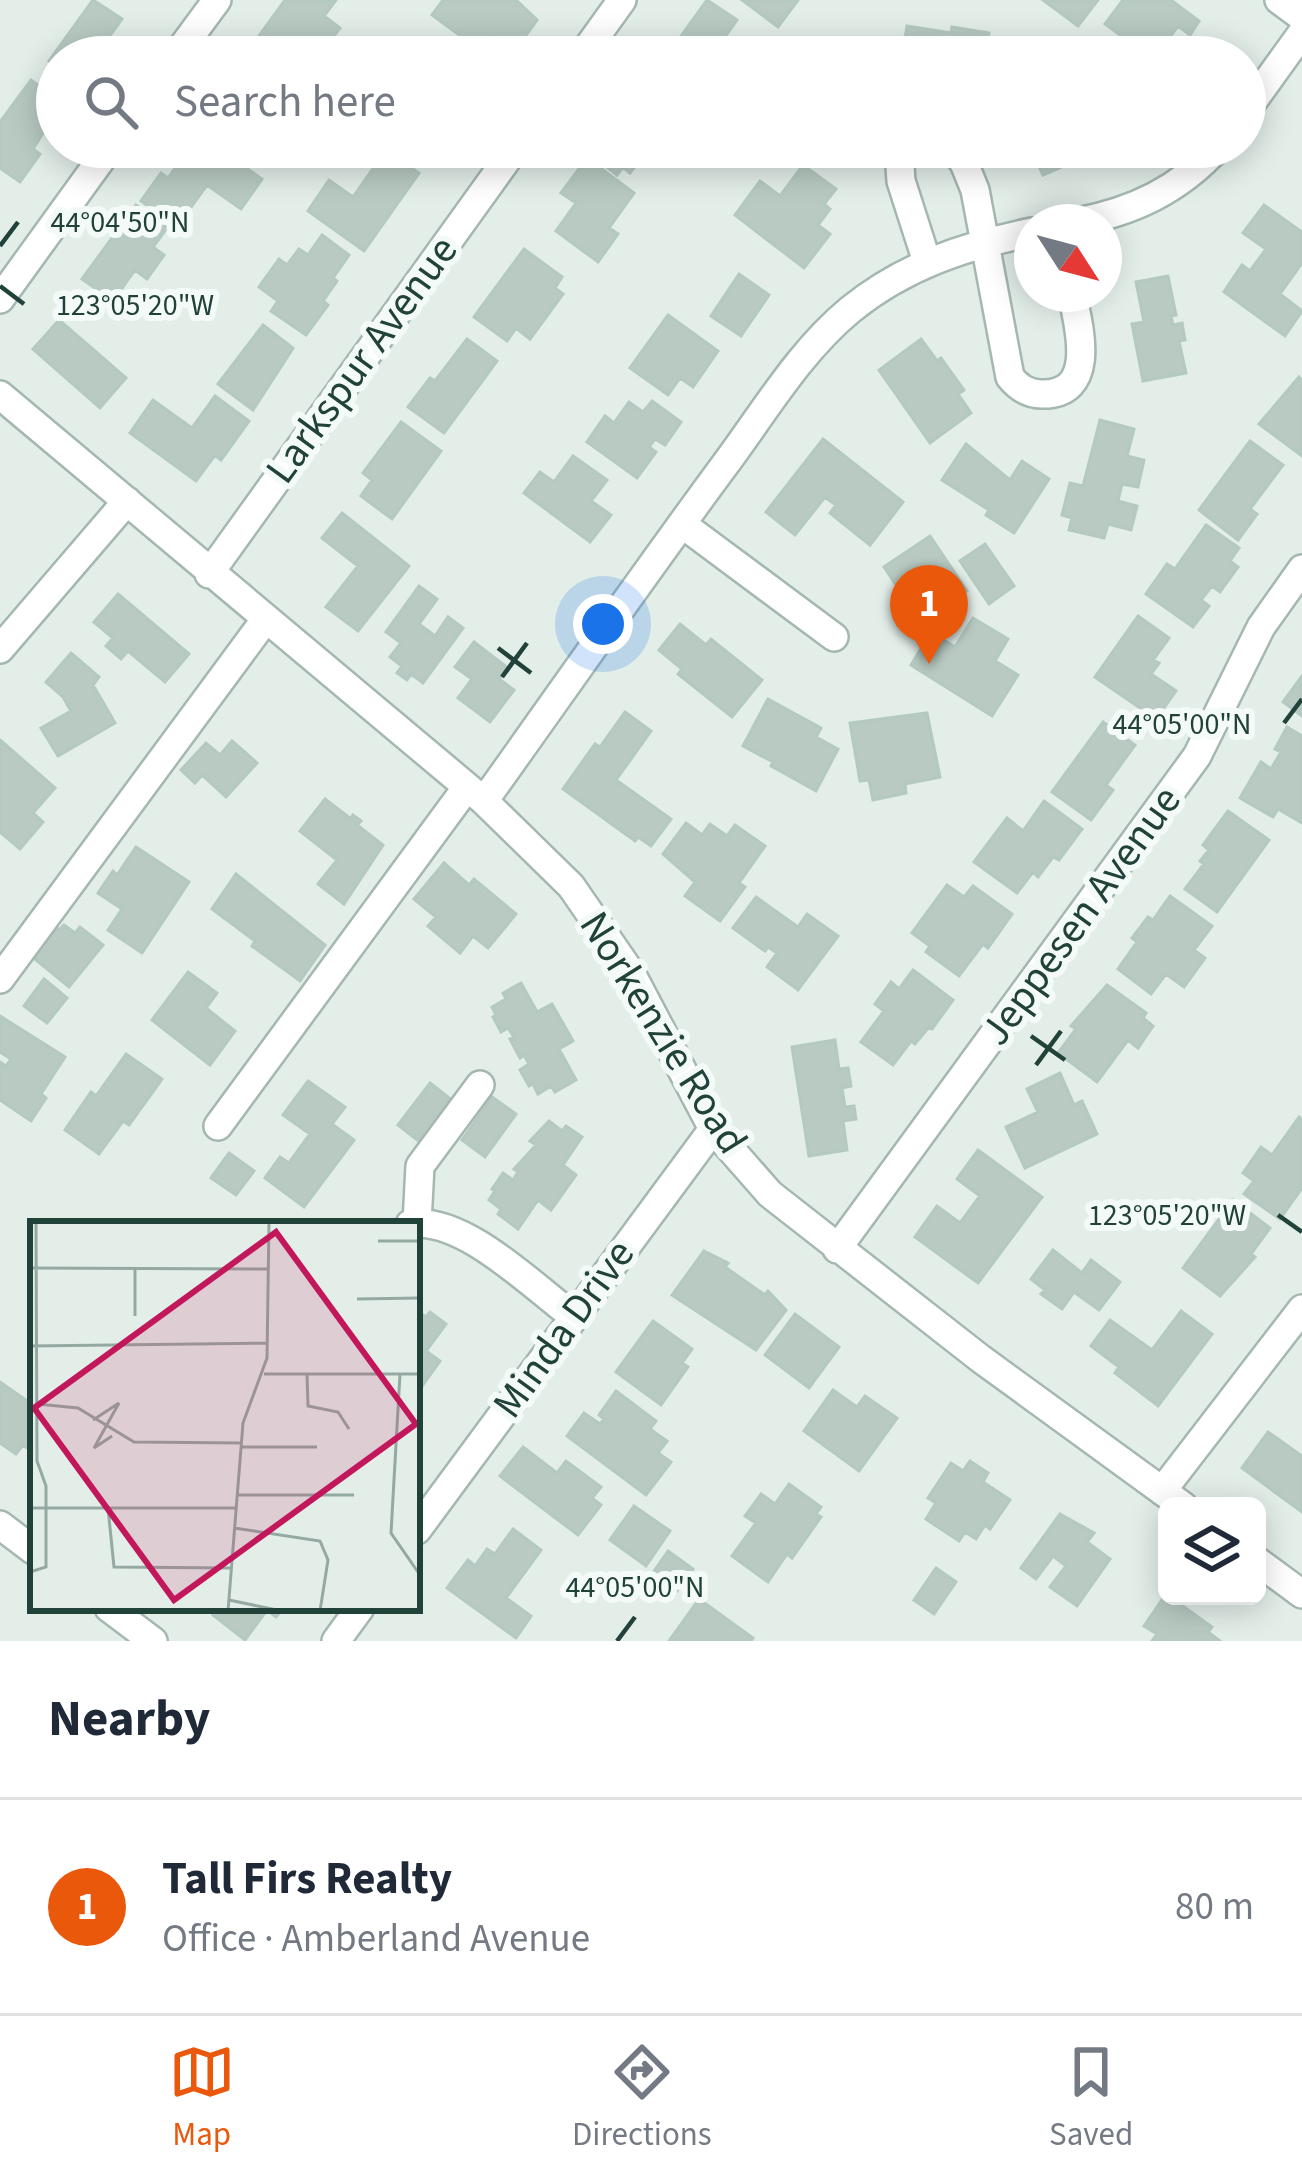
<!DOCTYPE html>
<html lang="en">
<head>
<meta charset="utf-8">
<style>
  body { margin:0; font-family:"Source Sans 3",sans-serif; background:#f6f6f7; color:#1f2937 }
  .controls { position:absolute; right:36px; bottom:36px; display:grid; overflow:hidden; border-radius:18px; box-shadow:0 6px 30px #0003 }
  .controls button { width:108px; height:108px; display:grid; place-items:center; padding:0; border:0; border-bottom:3px solid #e0e1e3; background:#fff; color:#1f2937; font:60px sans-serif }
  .compass { position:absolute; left:1014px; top:204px; width:108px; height:108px; border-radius:50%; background:#fff; box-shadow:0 6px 30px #0003; rotate:126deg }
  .you { position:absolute; left:603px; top:624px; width:42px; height:42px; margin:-30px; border:9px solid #fff; border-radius:50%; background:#1a73e8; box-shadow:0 0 0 18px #1a73e833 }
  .badge { display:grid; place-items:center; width:78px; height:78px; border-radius:50%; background:#ea580c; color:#fff; font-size:39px; font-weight:700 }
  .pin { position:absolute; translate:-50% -99px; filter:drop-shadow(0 3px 6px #0008) }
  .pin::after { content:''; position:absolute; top:63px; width:42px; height:36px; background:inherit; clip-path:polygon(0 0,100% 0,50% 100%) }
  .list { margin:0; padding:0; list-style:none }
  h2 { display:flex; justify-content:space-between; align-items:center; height:156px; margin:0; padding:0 48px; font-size:51px }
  h2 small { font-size:39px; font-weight:400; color:#747a83 }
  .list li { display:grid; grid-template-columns:78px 1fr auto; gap:36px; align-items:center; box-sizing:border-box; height:216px; padding:0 48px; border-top:3px solid #e0e1e3 }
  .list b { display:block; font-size:45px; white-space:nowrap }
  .list p { margin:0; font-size:39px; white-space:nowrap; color:#747a83 }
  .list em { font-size:39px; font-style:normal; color:#747a83 }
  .icon { flex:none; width:66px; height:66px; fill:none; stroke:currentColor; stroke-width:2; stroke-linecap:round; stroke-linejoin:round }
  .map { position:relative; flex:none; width:1302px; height:1641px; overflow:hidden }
  .search { position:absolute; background:#fff; box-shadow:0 6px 30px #0003; left:36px; right:36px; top:36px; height:132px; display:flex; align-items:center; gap:30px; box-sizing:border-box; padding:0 42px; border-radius:66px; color:#747a83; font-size:45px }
  .sheet { height:372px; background:#fff }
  nav { display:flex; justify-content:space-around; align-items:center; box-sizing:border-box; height:168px; border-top:3px solid #e0e1e3; background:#fff; font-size:33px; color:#747a83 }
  nav a { display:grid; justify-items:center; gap:6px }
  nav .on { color:#ea580c }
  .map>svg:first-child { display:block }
  .building { fill:#b8cac2; stroke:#b4c9c1; stroke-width:3 }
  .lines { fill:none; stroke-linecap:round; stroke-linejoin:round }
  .minor-casing { stroke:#a5b7b1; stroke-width:32 }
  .minor { stroke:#fff; stroke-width:27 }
  .ticks { fill:none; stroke:#204239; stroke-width:4.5 }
  .labels { text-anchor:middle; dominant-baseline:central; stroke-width:12; stroke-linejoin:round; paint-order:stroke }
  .street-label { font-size:42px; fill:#204239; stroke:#f4faf7 }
  .inset-road { fill:none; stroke:#95a9a3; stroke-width:3 }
  .view { fill:#c2185b; fill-opacity:0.15; stroke:#c2185b; stroke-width:6 }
  .inset-edge { fill:none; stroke:#204239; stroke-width:6 }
  .ticks-label { font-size:30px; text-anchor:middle; fill:#204239; stroke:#f4faf7; stroke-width:12; stroke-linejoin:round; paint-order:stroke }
</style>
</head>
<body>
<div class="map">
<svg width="1302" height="1641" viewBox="0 0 1302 1641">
  <rect width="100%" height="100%" fill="#e3eee9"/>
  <!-- building -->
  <path class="building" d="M93,0L122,19L107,40L110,42L99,57H57V67L49,61Z
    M285,0H336L324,16L340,28L324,50L309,39L296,57H288L259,36Z
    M443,0H516L537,20L514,52L490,35L480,50L432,15Z
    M707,0L737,20L711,57H666Z
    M742,0H798L778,27Z
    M1043,0H1098L1078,26Z
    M1123,0H1171L1199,21L1190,35L1178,26L1166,43L1178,52L1184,43L1199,54L1196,57H1120L1131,43L1105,24Z
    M907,26L951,33L952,27L989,33L985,57H902Z
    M31,80L57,99V111L33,149L40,154L20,182L0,168V122Z
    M190,147H216L262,179L241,209L207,185L177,227L141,201L161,173L168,178Z
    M600,147H668L659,159L647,150L630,173L623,167L617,175L607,167L611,162L597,151Z
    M1030,147H1074L1080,159L1043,175Z
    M386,150L419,173L364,251L308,211L329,180L353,197Z
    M587,158L634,193L609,228L618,234L598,262L556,231L576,203L561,193Z
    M803,165L836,189L824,204L830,209L818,225L830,234L804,268L735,215L760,181L780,196Z
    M136,205L167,228L153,247L164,255L147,279L135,270L113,301L82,279Z
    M1264,205L1302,232V263L1280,294L1302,311L1285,336L1224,292L1242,265L1250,271L1266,249L1243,233Z
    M322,235L349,255L333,278L337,281L323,301L328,305L306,335L271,311L278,301L259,287L279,259L287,265L299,249L308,255Z
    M524,249L562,277L555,288L563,294L530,339L516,328L507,341L474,317Z
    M739,274L769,295L741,336L711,316Z
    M1168,276L1176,315L1171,316L1173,325L1182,323L1185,340L1179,341L1186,373L1143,381L1132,324L1144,322L1136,282Z
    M668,315L718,351L693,387L680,378L668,395L630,368Z
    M59,320L126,378L100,408L33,349Z
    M263,325L293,348L253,410L218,384Z
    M467,339L497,361L444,433L408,407L430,378L435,381Z
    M921,339L937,361L941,358L964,390L958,394L971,413L930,443L879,370Z
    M1299,377L1302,380V456L1259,424Z
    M215,396L249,421L221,460L215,455L196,481L130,433L153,400L192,428Z
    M652,401L681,422L665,445L655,439L649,447L656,452L637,478L587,442L605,416L614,423L629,402L643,412Z
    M1100,420L1134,429L1127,456L1144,460L1138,487L1122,484L1118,501L1137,506L1131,530L1108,524L1104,538L1069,530L1072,518L1062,515L1070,483L1083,486Z
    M401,422L441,451L392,519L361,496L372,480L363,473Z
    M823,439L903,502L870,545L830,513L836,505L825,497L795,535L766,512Z
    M1250,441L1283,465L1250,509L1257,514L1238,540L1199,510Z
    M966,444L1010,480L1022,461L1049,479L1014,533L986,515L989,510L942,480Z
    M573,456L607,480L591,501L611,515L590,542L524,493L540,472L554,482Z
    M342,513L409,566L358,631L326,607L358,566L322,538Z
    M1206,525L1239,548L1230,561L1238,567L1220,592L1212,586L1201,600L1209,606L1193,627L1146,594L1167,564L1175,569Z
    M930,536L967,591L946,606L932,585L907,602L884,567Z
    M985,544L1014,586L989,604L960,561Z
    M419,586L437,599L419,624L435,636L448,617L463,628L423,683L411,674L407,680L397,673L402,666L390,657L401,643L386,632Z
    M118,594L189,654L165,682L128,651L121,659L106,646L113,638L94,622Z
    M1138,616L1169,638L1153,660L1159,663L1151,674L1176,691L1156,719L1095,677Z
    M973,618L1008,639L995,661L1018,675L992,716L911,665L931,632L955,647Z
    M680,624L706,645L711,639L762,680L732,717L678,674L682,669L659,650Z
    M474,642L508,668L499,679L514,690L490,722L458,698L472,679L455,667Z
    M71,653L99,677L93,685L115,723L58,756L41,728L71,711L63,697L46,682Z
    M1302,676V716L1283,702Z
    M768,699L821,728L816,737L838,749L816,791L771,766L773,762L743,746Z
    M625,712L651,731L616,780L671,819L651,846L638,837L635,841L563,789L595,744L600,747Z
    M927,713L940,777L905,784L906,793L873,800L869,780L860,781L850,723Z
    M1103,722L1135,745L1106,785L1113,790L1091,820L1052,792Z
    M1287,727L1302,736V823L1278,809L1273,817L1240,798L1261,762L1271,769L1281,752L1275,749Z
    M0,740L55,788L33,813L43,822L20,849L0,832Z
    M232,741L257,763L226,797L202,775L195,783L181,770L206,743L220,755Z
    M325,799L351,819L353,815L361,821L357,825L383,845L344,904L318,884L337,860L300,831Z
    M1044,801L1082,829L1059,860L1053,857L1038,877L1033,872L1017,893L974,862L1007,818L1023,831Z
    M1228,811L1269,840L1217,912L1185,889L1204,864L1200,861L1209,850L1203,845Z
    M686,823L702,835L710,824L727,836L735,825L765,846L739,883L745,887L720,921L685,896L695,882L663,854Z
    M136,847L189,882L142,953L108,930L122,909L98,893L113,871L117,875Z
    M444,863L469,885L474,879L516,914L488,948L473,936L460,953L428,926L436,917L414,899Z
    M236,874L325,945L300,981L252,946L255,941L212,909Z
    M947,885L964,897L973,886L1012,914L988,948L983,944L959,976L926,952L930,946L912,933Z
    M1170,896L1212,926L1194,950L1205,958L1184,987L1166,974L1151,994L1118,969L1137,942L1132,938L1148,917L1153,920Z
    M756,897L798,927L807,914L838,936L798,990L767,967L777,953L768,947L765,951L733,928Z
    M53,925L59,930L64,925L75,933L80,927L103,945L69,987L30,955Z
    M913,970L953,1000L932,1029L929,1027L915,1044L911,1041L893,1065L861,1042L884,1011L875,1004L891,982L899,989Z
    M188,972L217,993L206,1008L235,1031L210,1065L152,1020Z
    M44,979L67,998L47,1023L24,1006Z
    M521,983L537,1012L552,1004L573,1041L559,1049L576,1080L555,1092L551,1086L538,1094L533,1084L529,1086L520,1070L529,1064L524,1055L520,1058L510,1039L514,1037L508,1028L501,1032L493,1017L496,1015L492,1007L506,999L503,993Z
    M1107,985L1146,1013L1143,1018L1153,1026L1138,1048L1128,1040L1097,1082L1058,1053L1076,1029L1071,1026Z
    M0,1016L65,1057L41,1094L46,1098L31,1121L0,1100V1062L6,1066L11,1059L0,1052Z
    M835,1040L839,1069L848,1068L851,1086L842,1088L845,1107L854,1106L856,1119L843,1121L847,1150L809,1156L792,1047Z
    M126,1054L162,1079L129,1125L123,1121L99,1154L65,1130L91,1092L96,1096Z
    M1060,1073L1074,1105L1082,1101L1097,1134L1025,1168L1006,1127L1038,1112L1027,1089Z
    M308,1081L345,1107L332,1124L354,1140L304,1207L265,1178L280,1157L289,1163L310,1134L283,1115Z
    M430,1083L453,1101L421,1143L398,1125Z
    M492,1097L516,1114L485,1157L462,1140Z
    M1299,1117L1302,1119V1188L1280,1219L1244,1194L1254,1181L1243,1173L1261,1147L1272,1155Z
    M549,1121L562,1131L566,1126L582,1137L563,1165L576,1175L551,1210L538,1200L518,1229L498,1214L501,1209L489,1200L495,1191L492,1189L503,1173L513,1180L518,1172L514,1169L536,1145L530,1141Z
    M978,1150L1042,1197L978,1283L915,1237L937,1206L960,1223L980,1196L957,1179Z
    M229,1153L254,1171L236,1195L211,1178Z
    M1233,1200L1270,1228L1251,1254L1255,1257L1220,1296L1183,1268Z
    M1053,1250L1082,1273L1091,1260L1120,1282L1099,1310L1074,1292L1062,1309L1041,1294L1045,1290L1031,1279Z
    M704,1251L728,1263L725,1267L765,1295L768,1291L786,1310L756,1350L672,1295Z
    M417,1311L426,1317L430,1312L446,1324L426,1351L440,1361L417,1393Z
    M1181,1311L1212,1334L1158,1406L1115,1373L1119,1367L1091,1346L1110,1320L1152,1350Z
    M795,1314L839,1347L809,1388L765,1355Z
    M653,1321L692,1349L682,1363L688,1367L661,1405L616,1372Z
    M0,1382L33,1405V1452L23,1445L16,1454L0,1443Z
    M833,1390L857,1407L865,1396L897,1418L859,1471L804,1431Z
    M616,1391L656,1421L650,1429L667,1441L658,1453L671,1462L646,1495L567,1436L584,1413L600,1424L604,1419L599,1415Z
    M1268,1432L1302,1456V1512L1242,1468Z
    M523,1447L557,1473L566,1461L601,1487L592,1498L601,1505L578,1535L500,1476Z
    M970,1461L988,1473L983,1482L1010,1500L990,1529L985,1525L976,1539L965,1532L959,1541L926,1519L936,1503L928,1498L951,1463L963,1471Z
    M789,1484L821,1507L816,1514L821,1517L792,1558L787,1554L768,1582L732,1556L756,1523L745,1516L761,1494L775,1504Z
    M634,1506L670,1531L646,1566L610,1540Z
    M1060,1514L1094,1533L1087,1542L1110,1559L1077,1606L1050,1587L1066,1566L1053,1556L1036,1579L1021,1568Z
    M513,1529L541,1550L506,1598L531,1616L516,1638L447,1588L468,1560L475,1566L487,1549L495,1554Z
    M668,1551L693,1569L677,1591L652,1574Z
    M936,1568L956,1582L934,1614L914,1600Z
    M1166,1594L1212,1627L1208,1632L1220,1641H1152L1157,1634L1144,1626Z
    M699,1599L753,1638L751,1641H669Z
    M218,1608H283L276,1617L267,1610L245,1640L213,1615Z"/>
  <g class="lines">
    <defs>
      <path id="minor" d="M1279,0L1302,17
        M175,57L217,0
        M581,57L622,0
        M1245,112L1302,33
        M907,147L900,167L901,181L927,262
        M952,147L964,163L975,190L1010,377C1019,388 1028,394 1042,394C1098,395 1079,326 1072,294
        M1078,222C1134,211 1179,190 1218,147
        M0,299L110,147
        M0,395L484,801L571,886L631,973L713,1129L770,1194L981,1359L1183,1506
        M682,524L834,637
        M209,574L516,147
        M0,649L127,501
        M484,801C564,689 642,577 724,466C763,414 799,352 850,310C904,266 965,246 1032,232
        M0,979L265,620
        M218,1126L467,787
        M417,1223L420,1166L480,1085
        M410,1224C463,1216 531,1285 573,1316
        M837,1249L1197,756L1261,627L1302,569
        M1162,1491L1302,1309
        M0,1525L33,1550
        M417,1530L713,1129
        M1257,1561L1302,1594
        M109,1608L153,1641
        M336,1641L360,1608"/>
    </defs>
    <!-- minor casing -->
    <use href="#minor" class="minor-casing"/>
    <!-- minor -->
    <use href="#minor" class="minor"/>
  </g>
  <!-- ticks -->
  <path class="ticks" d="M0,246L18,222M0,286L24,304M498,648L531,673M502,677L527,643M1284,723L1302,699M1031,1036L1065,1060M1036,1065L1061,1031M1278,1215L1302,1232M617,1641L635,1617"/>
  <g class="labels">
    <!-- street labels -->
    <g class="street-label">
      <text transform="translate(362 360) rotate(-54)">Larkspur Avenue</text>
      <text transform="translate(1081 916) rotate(-54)">Jeppesen Avenue</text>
      <text transform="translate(663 1033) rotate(58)">Norkenzie Road</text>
      <text transform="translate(564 1329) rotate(-54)">Minda Drive</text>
    </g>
  </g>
  <!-- overview -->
  <g transform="translate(30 1221)">
    <rect width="390" height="390" fill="#e3eee9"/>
    <path class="inset-road" d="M390,5V61M348,20H390M0,47L239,48M327,78L390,77M105,95V46M0,125L238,122M234,153H390M277,153L278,185L308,191L319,208M370,153L361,312L390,354M7,183L48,187L104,221L210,222M63,199L89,182L64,227L82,215M210,226H287M207,274H324M0,287H206M78,287L84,346L201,347M204,307L290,320L298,339L290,390M0,351L16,346V265L7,240L6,0M199,379L252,390M198,390L213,202L237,137L239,0"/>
    <path class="view" d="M246,11L386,203L144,379L4,187Z"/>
    <rect width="390" height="390" class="inset-edge"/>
  </g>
  <g class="ticks-label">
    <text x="120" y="232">44°04'50"N</text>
    <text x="135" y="315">123°05'20"W</text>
    <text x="1182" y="734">44°05'00"N</text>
    <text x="1167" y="1225">123°05'20"W</text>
    <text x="635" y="1597">44°05'00"N</text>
  </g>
</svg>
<div class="controls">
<button><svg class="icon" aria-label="layers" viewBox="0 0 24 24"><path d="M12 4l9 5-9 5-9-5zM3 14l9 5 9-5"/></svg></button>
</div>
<svg class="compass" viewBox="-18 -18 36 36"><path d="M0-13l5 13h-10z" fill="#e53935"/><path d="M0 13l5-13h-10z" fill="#747a83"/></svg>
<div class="you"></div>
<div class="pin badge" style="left:929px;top:664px">1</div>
<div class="search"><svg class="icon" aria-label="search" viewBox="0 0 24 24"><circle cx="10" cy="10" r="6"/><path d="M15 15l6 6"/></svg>Search here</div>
</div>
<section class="sheet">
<h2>Nearby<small></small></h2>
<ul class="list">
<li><span class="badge">1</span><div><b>Tall Firs Realty</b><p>Office · Amberland Avenue</p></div><em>80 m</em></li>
</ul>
</section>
<nav>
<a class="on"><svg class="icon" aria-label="map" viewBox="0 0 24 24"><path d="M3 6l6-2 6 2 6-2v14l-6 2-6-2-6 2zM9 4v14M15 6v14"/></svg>Map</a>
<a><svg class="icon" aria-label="directions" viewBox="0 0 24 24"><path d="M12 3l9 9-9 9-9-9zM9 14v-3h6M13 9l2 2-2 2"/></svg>Directions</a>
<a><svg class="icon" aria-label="saved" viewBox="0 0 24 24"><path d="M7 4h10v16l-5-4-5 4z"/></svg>Saved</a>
</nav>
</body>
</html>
